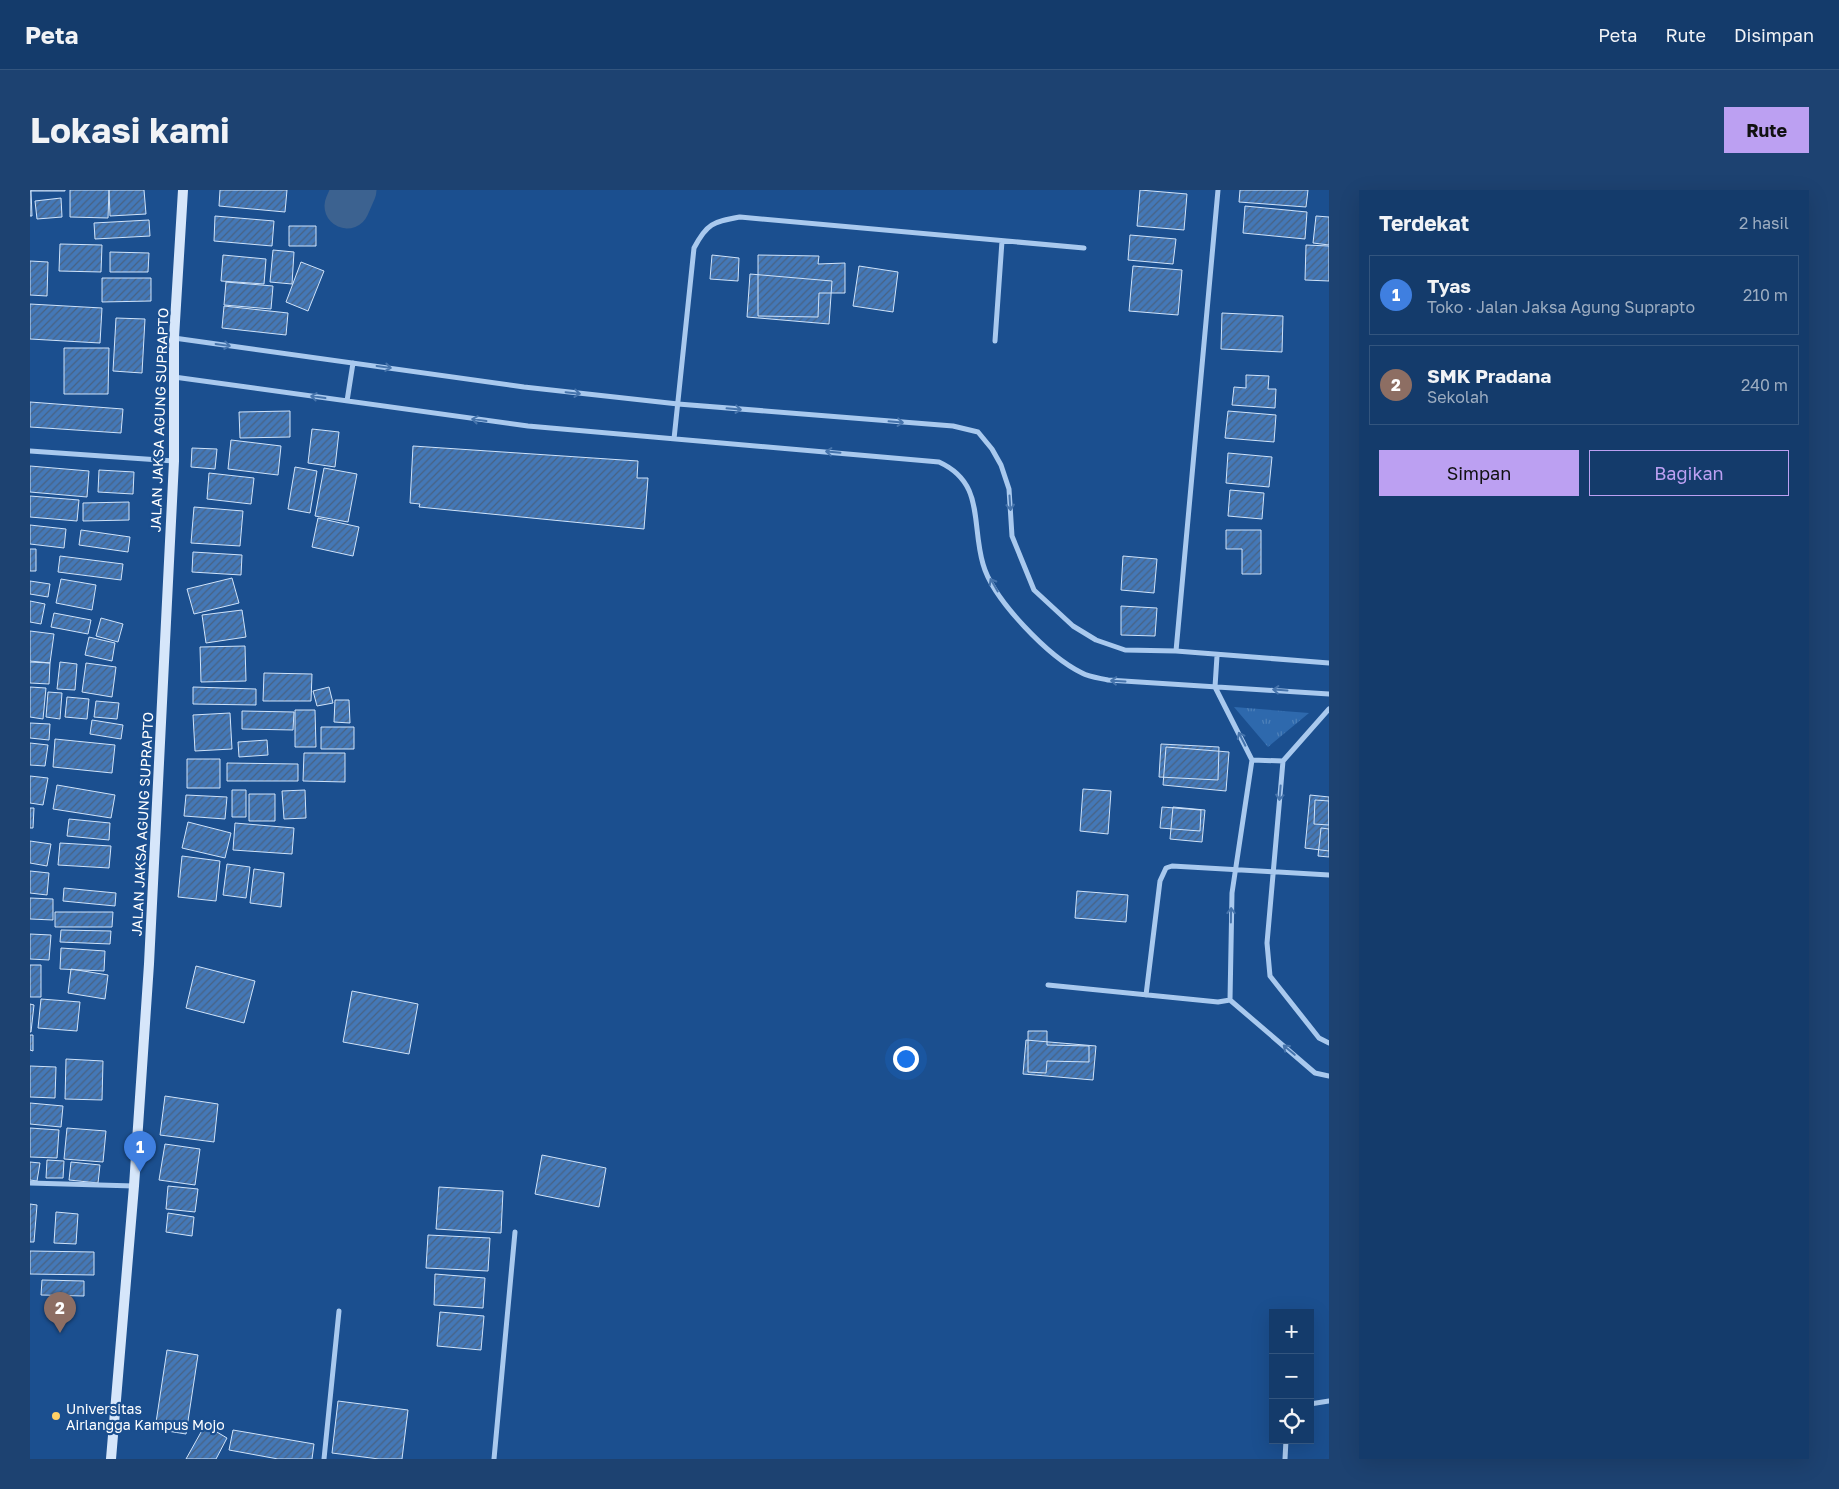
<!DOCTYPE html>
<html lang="id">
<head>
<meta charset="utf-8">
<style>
  body { margin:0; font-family:"Golos Text",sans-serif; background:#1d4271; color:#f1f3f6 }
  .controls { position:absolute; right:15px; bottom:15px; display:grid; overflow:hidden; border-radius:0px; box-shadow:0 5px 20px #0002 }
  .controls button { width:45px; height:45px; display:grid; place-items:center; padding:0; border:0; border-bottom:1px solid #33557e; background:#143b6b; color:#f1f3f6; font:25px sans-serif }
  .you { position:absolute; left:875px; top:868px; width:18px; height:18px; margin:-12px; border:4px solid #fff; border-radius:50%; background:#1a73e8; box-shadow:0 0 0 8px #1a73e833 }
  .badge { display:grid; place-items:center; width:32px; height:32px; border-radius:50%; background:#bca0f2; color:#fff; font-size:16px; font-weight:700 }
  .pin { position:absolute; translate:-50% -41px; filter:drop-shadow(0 1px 2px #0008) }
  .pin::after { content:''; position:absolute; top:26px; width:18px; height:15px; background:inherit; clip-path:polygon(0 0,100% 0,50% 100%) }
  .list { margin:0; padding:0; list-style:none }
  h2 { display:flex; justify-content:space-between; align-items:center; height:65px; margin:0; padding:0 20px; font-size:21px }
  h2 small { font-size:16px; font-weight:400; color:#9dadc1 }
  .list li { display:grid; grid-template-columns:32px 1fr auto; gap:15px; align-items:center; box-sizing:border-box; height:80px; margin:0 10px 10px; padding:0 10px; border:1px solid #33557e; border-radius:0px }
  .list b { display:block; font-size:19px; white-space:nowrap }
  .list p { margin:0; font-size:16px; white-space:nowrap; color:#9dadc1 }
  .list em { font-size:16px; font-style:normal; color:#9dadc1 }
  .actions { display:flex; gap:10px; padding:15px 20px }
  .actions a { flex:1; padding:11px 0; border:1px solid #bca0f2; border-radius:0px; text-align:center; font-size:18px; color:#bca0f2 }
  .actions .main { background:#bca0f2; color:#111 }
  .icon { flex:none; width:28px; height:28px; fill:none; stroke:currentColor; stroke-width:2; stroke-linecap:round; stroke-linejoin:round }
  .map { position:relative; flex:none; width:1299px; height:1269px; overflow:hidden; border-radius:0px }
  header { display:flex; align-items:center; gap:30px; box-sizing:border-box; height:70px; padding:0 25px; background:#143b6b; border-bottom:1px solid #33557e }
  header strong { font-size:24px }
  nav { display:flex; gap:28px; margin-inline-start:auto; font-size:18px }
  .intro { display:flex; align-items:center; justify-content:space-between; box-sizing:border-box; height:120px; padding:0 30px }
  h1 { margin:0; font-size:35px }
  .button { padding:12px 22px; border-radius:0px; background:#bca0f2; color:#111; font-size:18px; font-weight:700 }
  main { display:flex; gap:30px; padding:0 30px }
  aside { flex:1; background:#143b6b; border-radius:0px; box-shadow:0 5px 20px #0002 }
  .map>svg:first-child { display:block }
  .grass { fill:url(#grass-tufts) }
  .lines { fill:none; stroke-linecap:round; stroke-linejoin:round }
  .river { stroke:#3c6290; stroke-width:45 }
  .building { fill:url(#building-hatch); stroke:#cfe3fa }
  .street { stroke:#a9c9ee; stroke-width:5 }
  .secondary { stroke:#d6e6fa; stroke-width:10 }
  .oneway { stroke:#4674ac }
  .poi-dot { fill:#ffd166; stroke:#1b4f8f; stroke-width:2 }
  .labels { text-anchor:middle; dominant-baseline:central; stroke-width:4.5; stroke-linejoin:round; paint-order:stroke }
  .street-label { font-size:14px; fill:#fff; stroke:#1b4f8f }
  .poi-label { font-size:14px; fill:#fff; stroke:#1b4f8f; text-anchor:start }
</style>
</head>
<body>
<header>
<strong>Peta</strong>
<nav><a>Peta</a><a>Rute</a><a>Disimpan</a></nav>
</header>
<div class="intro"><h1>Lokasi kami</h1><a class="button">Rute</a></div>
<main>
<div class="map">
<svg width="1299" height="1269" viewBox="0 0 1299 1269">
  <defs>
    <pattern id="grass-tufts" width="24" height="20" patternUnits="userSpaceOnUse" patternTransform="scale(1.25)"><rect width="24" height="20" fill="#2e69ad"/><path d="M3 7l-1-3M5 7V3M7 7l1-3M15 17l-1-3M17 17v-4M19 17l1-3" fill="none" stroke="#4d80b9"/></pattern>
    <pattern id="building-hatch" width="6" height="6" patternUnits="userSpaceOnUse" patternTransform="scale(1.25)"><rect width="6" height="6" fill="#4478b7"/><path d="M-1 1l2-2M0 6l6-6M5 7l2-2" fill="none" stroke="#486282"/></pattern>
  </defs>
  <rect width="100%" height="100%" fill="#1b4f8f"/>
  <!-- grass -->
  <path class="grass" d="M1204,517L1279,523L1238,557Z"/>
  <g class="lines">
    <!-- river -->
    <path class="river" d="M317,16L324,0"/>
  </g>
  <!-- building -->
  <path class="building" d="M1,0H35V1H1Z
    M40,0H79L78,28L40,27Z
    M79,0H114L116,24L80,26Z
    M190,0H257L255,22L189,16Z
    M1110,0L1157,4L1154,40L1107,36Z
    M1210,0H1278L1276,17L1209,12Z
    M0,1H1L2,26H0Z
    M31,8L32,27L7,29L5,11Z
    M1215,16L1277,22L1275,49L1213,43Z
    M185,26L244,31L242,56L184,51Z
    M1286,26L1299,27V55L1283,53Z
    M119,30L120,46L65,49L64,33Z
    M259,36H286V56H259Z
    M1100,45L1146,49L1143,74L1098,70Z
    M30,54L72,55L71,82L29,81Z
    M1276,55L1299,56V91L1275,90Z
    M243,60L264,62L262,94L240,92Z
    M80,62L119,63L118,82H80Z
    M193,65L236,69L234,94L191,91Z
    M682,65L709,68L708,91L680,89Z
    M728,65L789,66L788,74L815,73V103H789L788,127L728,126Z
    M0,71L18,72L17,106L0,105Z
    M271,72L294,81L278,121L256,112Z
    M829,76L868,82L863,122L823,116Z
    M1103,76L1152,80L1148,125L1099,121Z
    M720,84L802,91L799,134L717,127Z
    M72,88H121V111L72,112Z
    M196,92L243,96L241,119L194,115Z
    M0,114L72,118L70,153L0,149Z
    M194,116L258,123L256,145L192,138Z
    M1192,123L1253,126L1252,162L1191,159Z
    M86,128L115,129L112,183L83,181Z
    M34,158H79L78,204H34Z
    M1216,185L1239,186L1238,199H1246L1245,218L1202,215L1204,197L1216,198Z
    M0,212L93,219L91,243L0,237Z
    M260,221V247L210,248L209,222Z
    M1198,221L1246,225L1244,252L1195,248Z
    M282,239L309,242L305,277L278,273Z
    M201,250L251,256L248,285L198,279Z
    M383,256L608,271L607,288H618L614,339L389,317L390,314L380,313Z
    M162,258L187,259L185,279L161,277Z
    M1198,263L1242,267L1239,297L1196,293Z
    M0,276L59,281L57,307L0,302Z
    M265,277L287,281L280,323L258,319Z
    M294,278L327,284L318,332L285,326Z
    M69,280L104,282L103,304L68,302Z
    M179,283L224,288L221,314L177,309Z
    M1200,300L1234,303L1232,329L1198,326Z
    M0,306L49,310L47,331L0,327Z
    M99,312V330L53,331V313Z
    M164,317L213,321L210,356L161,353Z
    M288,328L329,337L323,366L282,357Z
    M0,335L36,339L34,358L0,354Z
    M51,340L100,347L98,362L49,355Z
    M1196,340H1231V384H1212V359H1196Z
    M0,359H6V381H0Z
    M163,362L212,365L211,385L162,382Z
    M30,366L93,374L91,390L28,382Z
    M1093,366L1127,369L1124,403L1091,400Z
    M202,388L209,413L164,424L157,399Z
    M31,389L66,395L62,420L26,413Z
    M0,391L20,394L18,407L0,404Z
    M0,411L15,414L11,434L0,432Z
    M1091,416L1127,418L1125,446L1091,445Z
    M212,420L216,447L176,453L172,425Z
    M24,423L61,430L58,444L21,437Z
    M71,428L93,434L88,452L66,446Z
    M0,441L24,444L20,473L0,471Z
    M59,447L85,453L82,471L55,465Z
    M215,456L216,491L171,492L170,457Z
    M0,472L20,473L19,494L0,493Z
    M30,472L47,474L45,500L27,499Z
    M56,473L86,477L82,507L52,502Z
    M234,483L282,484L281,511H233Z
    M0,497L16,498L13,529L0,527Z
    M163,497L226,499V515L163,514Z
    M299,497L303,513L287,516L283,501Z
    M18,502L32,503L30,529L16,527Z
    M37,507L59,509L57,529L35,527Z
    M305,510H319L320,533L304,532Z
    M66,511L89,513L87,529L64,527Z
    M265,520H285L286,557H265Z
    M212,521L264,522L263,540L212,539Z
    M200,523L202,559L165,561L163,525Z
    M62,530L93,535L91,549L60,544Z
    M0,533L20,534L19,550L0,548Z
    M291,537H324V559H291Z
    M25,549L85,555L82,583L23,577Z
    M237,550L238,565L209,567L208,552Z
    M0,553L18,555L15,576L0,575Z
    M1131,554L1189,557L1188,590L1129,587Z
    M1136,557L1199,562L1196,601L1133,595Z
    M274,563H315V592L273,591Z
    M157,569H190V598H157Z
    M197,573L268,574V591H197Z
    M0,586L18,588L13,615L0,613Z
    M27,595L85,605L81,628L23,619Z
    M1053,599L1081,601L1078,644L1050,641Z
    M202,600H216V627H202Z
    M275,600L276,628L254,629L252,601Z
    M219,604H245V631H219Z
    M156,605L197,607L195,629L154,626Z
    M1280,605L1299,607V661L1275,658Z
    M1285,610L1299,611V635L1284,634Z
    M1132,617L1171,620L1170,641L1130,638Z
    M1143,617L1175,620L1172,652L1140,649Z
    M0,618H4L3,638H0Z
    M39,629L80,633L79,650L37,646Z
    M158,632L201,643L195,668L152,658Z
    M205,633L264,638L262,664L203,660Z
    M1291,638L1299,639V667L1288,666Z
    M0,651L21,654L17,676L0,673Z
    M30,653L81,656L79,678L28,675Z
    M152,666L190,671L186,711L148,707Z
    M197,674L220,677L216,708L193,705Z
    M224,679L254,683L251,717L220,713Z
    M0,681L19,683L17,705L0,703Z
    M34,698L86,703L85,716L33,711Z
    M1047,701L1098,705L1096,732L1045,728Z
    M0,708L23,709V730L0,729Z
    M25,722H83L82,737H25Z
    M31,740L81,741L80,754L30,752Z
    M0,744L21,745L19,770L0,769Z
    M31,758L75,761L74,781L30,779Z
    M0,775H11V807H0Z
    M166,776L225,791L214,833L156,818Z
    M41,779L78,785L75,809L38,803Z
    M322,801L388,814L379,864L313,852Z
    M11,809L50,812L47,841L8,838Z
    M0,814L4,815L1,842H0Z
    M998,841H1017V855L1059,856V872L1017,871L1016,883L998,882Z
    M0,845H3V861L0,860Z
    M996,850L1066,856L1063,890L993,884Z
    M36,869L73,871L72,910L35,909Z
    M0,876L26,877L25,908L0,907Z
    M135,906L188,914L184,952L130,945Z
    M0,913L33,916L31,937L0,934Z
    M0,938L29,940L27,968L0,967Z
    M37,938L76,941L73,972L34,969Z
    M135,954L170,959L165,995L129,990Z
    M512,965L576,978L569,1017L505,1004Z
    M17,970L34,971L33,988H16Z
    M0,972L10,973L7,991L0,990Z
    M41,972L70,975L68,993L39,990Z
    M138,996L168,999L165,1022L136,1019Z
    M409,997L473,1001L471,1043L406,1039Z
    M0,1014L7,1015L4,1052H0Z
    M26,1022L48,1024L46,1054L24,1053Z
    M138,1023L164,1027L162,1046L136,1042Z
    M398,1045L460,1048L458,1081L396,1078Z
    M0,1061L64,1062V1085L0,1084Z
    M405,1084L455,1088L453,1118L404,1115Z
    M12,1090L54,1091V1106L11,1105Z
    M410,1122L454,1126L451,1160L407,1156Z
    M137,1160L168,1165L156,1244L125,1239Z
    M308,1211L378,1220L372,1269H349L302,1263Z
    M175,1235L197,1248L186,1269H156Z
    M203,1240L284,1254L282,1269H248L199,1260Z"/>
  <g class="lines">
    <!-- street -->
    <path class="street" d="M144,148L494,197L648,214L923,236L948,242L962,259L971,275L979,299L982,346L1004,400L1043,436L1066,450L1095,460L1146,461L1299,473
      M965,151L972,51
      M144,187L498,236L909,272C955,293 941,333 953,374C963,410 1019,467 1052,483C1059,487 1069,488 1078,490L1299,504
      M317,211L323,173
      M644,249L664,58C677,33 683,32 710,27L1054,58
      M0,261L144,271
      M1146,461L1188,0
      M1187,466L1185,497L1222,570L1202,703L1200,810L1285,883L1299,886
      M1299,519L1253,571L1237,753L1240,786L1289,848L1299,853
      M1222,570L1253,571
      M1018,795L1188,812L1200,810
      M1116,805L1130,691L1136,678L1142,676L1299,685
      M0,993L104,996
      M1280,1214L1299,1211
      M294,1269L309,1121
      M464,1269L485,1042
      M1255,1269L1256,1250"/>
    <!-- secondary -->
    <path class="secondary" d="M81,1269L104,996L119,774L144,271V148L153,0"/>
  </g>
  <!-- one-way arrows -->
  <defs><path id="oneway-shaft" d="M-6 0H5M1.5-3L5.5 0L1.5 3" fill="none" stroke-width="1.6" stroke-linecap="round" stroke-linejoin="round" transform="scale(1.25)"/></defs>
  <g class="oneway">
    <use href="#oneway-shaft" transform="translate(193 155) rotate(8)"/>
    <use href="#oneway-shaft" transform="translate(354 177) rotate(8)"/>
    <use href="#oneway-shaft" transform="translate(543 203) rotate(6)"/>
    <use href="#oneway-shaft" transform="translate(288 207) rotate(-172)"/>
    <use href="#oneway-shaft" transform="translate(704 219) rotate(5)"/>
    <use href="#oneway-shaft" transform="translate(449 230) rotate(-172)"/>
    <use href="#oneway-shaft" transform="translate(866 232) rotate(5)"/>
    <use href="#oneway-shaft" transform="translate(803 262) rotate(-175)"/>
    <use href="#oneway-shaft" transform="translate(980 313) rotate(86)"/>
    <use href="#oneway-shaft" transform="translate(964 395) rotate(-120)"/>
    <use href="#oneway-shaft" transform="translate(1088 491) rotate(-177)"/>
    <use href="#oneway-shaft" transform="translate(1250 500) rotate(-176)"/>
    <use href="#oneway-shaft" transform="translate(1212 549) rotate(-117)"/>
    <use href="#oneway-shaft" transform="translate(1250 603) rotate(95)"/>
    <use href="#oneway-shaft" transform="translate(1201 725) rotate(-89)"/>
    <use href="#oneway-shaft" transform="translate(1259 860) rotate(-140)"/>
  </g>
  <!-- markers -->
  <circle class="poi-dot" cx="26" cy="1226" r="5"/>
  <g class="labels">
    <!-- street labels -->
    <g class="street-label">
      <text transform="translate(129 230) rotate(-88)">JALAN JAKSA AGUNG SUPRAPTO</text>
      <text transform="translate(112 634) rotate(-87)">JALAN JAKSA AGUNG SUPRAPTO</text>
    </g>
    <!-- poi labels -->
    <g class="poi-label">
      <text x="36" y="1218">Universitas<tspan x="36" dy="16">Airlangga Kampus Mojo</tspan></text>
    </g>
  </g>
</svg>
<div class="controls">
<button>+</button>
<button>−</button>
<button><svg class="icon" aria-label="locate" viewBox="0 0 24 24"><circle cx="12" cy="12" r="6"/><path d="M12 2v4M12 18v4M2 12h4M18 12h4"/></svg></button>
</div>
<div class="you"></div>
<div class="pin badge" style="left:110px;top:982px;background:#3f7fe0">1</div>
<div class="pin badge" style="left:30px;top:1143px;background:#8d6e63">2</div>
</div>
<aside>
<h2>Terdekat<small>2 hasil</small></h2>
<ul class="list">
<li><span class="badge" style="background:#3f7fe0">1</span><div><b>Tyas</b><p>Toko · Jalan Jaksa Agung Suprapto</p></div><em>210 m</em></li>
<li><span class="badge" style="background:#8d6e63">2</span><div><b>SMK Pradana</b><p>Sekolah</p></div><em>240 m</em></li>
</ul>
<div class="actions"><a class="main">Simpan</a><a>Bagikan</a></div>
</aside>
</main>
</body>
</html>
